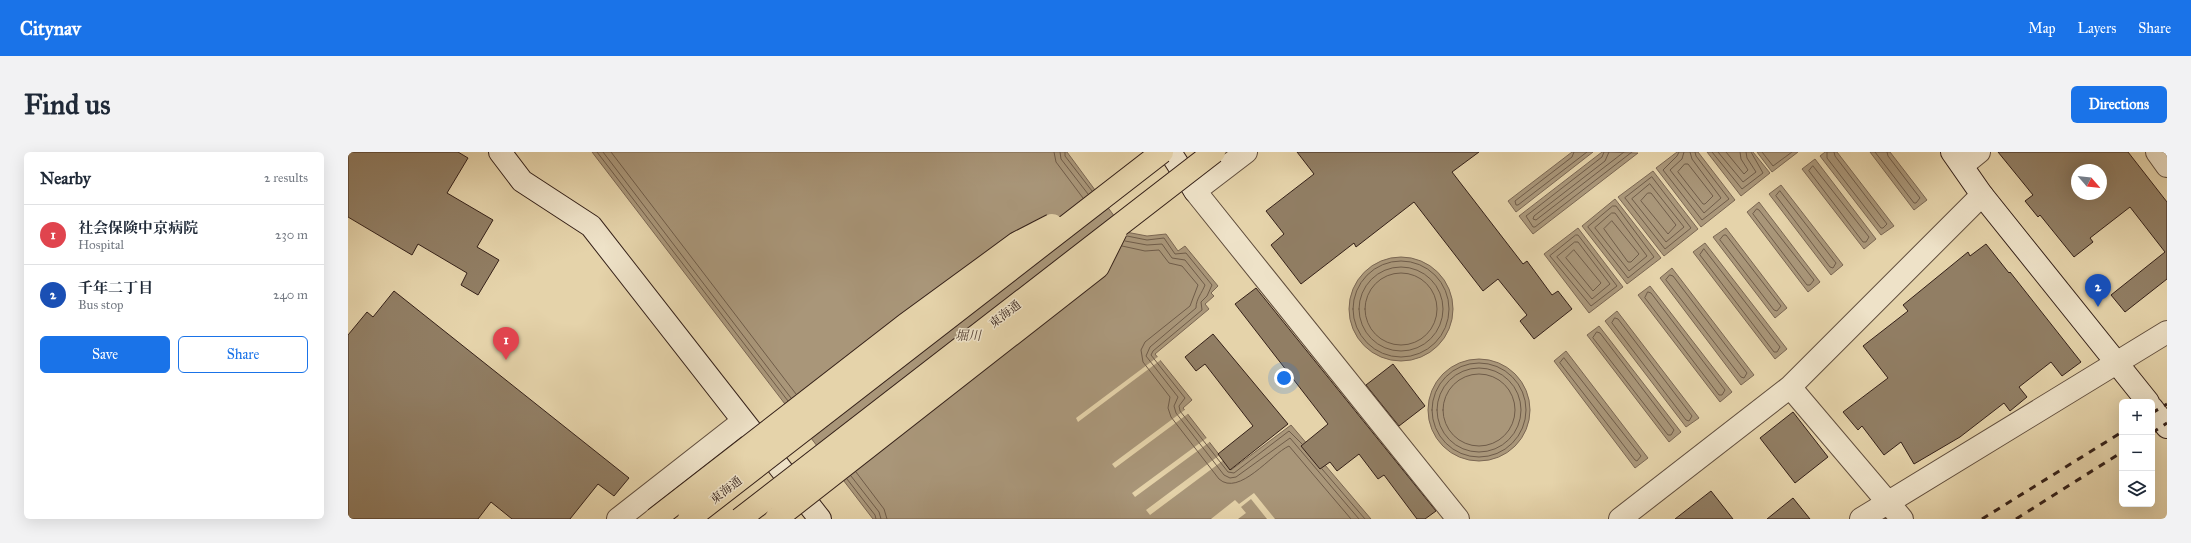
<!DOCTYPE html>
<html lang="en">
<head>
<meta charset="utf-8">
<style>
  body { margin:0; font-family:"IM FELL Great Primer","Noto Serif JP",serif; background:#f2f2f3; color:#1f2937 }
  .controls { position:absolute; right:12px; bottom:12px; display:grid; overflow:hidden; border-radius:6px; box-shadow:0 4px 16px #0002 }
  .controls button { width:36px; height:36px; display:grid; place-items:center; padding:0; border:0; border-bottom:1px solid #e0e1e3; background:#fff; color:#1f2937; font:20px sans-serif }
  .compass { position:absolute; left:1723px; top:12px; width:36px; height:36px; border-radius:50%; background:#fff; box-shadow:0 4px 16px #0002; rotate:118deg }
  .you { position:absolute; left:936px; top:226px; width:14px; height:14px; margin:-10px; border:3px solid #fff; border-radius:50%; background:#1a73e8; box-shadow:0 0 0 6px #1a73e833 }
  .badge { display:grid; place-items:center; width:26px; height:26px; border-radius:50%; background:#1a73e8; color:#fff; font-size:13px; font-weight:700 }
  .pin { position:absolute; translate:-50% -33px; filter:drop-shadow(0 1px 2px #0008) }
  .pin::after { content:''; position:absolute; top:21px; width:14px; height:12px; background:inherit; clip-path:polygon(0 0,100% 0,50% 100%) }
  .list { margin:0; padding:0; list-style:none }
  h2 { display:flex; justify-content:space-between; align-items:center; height:52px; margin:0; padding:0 16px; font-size:17px }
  h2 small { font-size:13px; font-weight:400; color:#747a83 }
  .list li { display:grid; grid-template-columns:26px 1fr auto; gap:12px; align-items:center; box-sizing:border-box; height:60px; padding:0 16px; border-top:1px solid #e0e1e3 }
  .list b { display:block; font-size:15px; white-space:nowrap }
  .list p { margin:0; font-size:13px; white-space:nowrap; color:#747a83 }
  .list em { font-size:13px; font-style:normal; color:#747a83 }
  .actions { display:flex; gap:8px; padding:12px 16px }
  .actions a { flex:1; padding:9px 0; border:1px solid #1a73e8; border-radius:6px; text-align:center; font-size:14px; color:#1a73e8 }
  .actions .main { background:#1a73e8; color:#fff }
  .icon { flex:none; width:22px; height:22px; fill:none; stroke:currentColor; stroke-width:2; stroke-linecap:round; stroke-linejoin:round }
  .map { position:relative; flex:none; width:1819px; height:367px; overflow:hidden; border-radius:6px }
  header { display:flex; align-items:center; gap:24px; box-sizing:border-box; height:56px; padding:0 20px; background:#1a73e8; color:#fff }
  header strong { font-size:19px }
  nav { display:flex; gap:22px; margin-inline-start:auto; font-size:14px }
  .intro { display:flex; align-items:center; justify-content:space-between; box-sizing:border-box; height:96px; padding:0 24px }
  h1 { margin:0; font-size:28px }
  .button { padding:10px 18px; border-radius:6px; background:#1a73e8; color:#fff; font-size:14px; font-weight:700 }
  main { display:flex; gap:24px; padding:0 24px }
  aside { flex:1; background:#fff; border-radius:6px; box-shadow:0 4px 16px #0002 }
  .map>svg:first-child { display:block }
  .water { fill:#a99679; stroke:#7b6753 }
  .pier { fill:#e5d3aa }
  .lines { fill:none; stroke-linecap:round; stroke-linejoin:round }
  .shore { stroke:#6f5c49; stroke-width:1 }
  .building { fill:#917e64; stroke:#352119; fill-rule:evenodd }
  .street-casing { stroke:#614e3d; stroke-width:24 }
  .secondary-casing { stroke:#352119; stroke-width:24 }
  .street { stroke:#eee2c8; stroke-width:22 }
  .secondary { stroke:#eee2c8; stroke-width:22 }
  .rail { stroke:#352119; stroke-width:3; stroke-dasharray:7 7; stroke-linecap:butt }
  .primary-bridge-casing { stroke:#352119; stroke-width:24; stroke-linecap:butt }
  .primary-bridge { stroke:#e5d3aa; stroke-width:22 }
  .labels { text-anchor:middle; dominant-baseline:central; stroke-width:3; stroke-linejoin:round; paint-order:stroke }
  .street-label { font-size:12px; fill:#352119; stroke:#eee2c8 }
  .water-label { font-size:13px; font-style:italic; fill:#584436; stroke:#eee2c8 }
</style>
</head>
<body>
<header>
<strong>Citynav</strong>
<nav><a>Map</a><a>Layers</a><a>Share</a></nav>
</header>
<div class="intro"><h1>Find us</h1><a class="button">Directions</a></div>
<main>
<aside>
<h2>Nearby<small>2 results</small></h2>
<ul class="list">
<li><span class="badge" style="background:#e0444e">1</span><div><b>社会保険中京病院</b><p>Hospital</p></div><em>230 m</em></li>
<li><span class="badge" style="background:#1a4fb4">2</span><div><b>千年二丁目</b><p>Bus stop</p></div><em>240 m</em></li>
</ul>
<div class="actions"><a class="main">Save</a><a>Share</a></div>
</aside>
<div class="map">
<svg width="1819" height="367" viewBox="0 0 1819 367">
  <rect width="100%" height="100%" fill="#e5d3aa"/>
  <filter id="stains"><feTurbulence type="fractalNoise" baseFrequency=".005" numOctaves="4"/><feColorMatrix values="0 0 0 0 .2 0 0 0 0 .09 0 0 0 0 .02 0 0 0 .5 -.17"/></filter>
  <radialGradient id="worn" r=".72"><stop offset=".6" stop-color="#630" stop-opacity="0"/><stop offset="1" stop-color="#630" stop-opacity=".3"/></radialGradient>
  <!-- water -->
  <path class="water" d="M244,0H719L778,80L799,84L818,82L830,99L837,94L870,134L863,141L866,144L857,152L861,157L807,202L844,248L835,256L883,318L943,273L1023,367H525Z
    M1224,0H1245L1168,60L1160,49Z
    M1254,0L1290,1L1185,82L1171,64Z
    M1329,0H1350L1387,48L1353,75L1308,16Z
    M1359,0H1405L1422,21L1393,44Z
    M1409,0H1450L1424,20Z
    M1477,0H1489L1546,74L1533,83L1472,4Z
    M1522,0H1542L1579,48L1566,58Z
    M1467,7L1528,87L1516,97L1454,17Z
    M1305,19L1350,77L1316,104L1270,45Z
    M1433,33L1495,113L1483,123L1421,42Z
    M1267,47L1313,106L1279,132L1234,74Z
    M1411,50L1472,130L1460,140L1399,60Z
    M1230,76L1275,135L1241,161L1196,102Z
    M1378,76L1439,156L1427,166L1365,85Z
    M1357,91L1439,197L1427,207L1345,100Z
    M1001 157a52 52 0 1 1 104 0a52 52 0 1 1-104 0Z
    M1324,116L1406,223L1393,233L1312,126Z
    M1302,134L1384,240L1372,250L1290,143Z
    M1269,159L1351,266L1338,275L1257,169Z
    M1251,174L1333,280L1321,290L1239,183Z
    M1218,199L1300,306L1287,316L1206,209Z
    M1080 258a51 51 0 1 1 102 0a51 51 0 1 1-102 0Z"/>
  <!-- pier -->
  <path class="pier" d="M811,204L814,207L730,270L728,266Z
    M838,257L841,261L767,316L764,312Z
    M860,285L863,289L787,345L784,341Z
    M873,302L877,307L802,363L798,358Z
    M906,341L927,367H919L903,347L893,355L898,361L890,367H863L887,348L891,352Z"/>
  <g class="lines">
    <!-- shore -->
    <path class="shore" d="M249,0L440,249
      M255,0L443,246
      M263,0L448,242
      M706,0L708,10L735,46
      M712,0L713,7L740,42
      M717,0V4L744,39
      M1226,0L1224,5L1167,49L1168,53H1170L1239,0
      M1256,0L1254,5L1178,64L1185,75H1187L1284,0
      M1261,0L1257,9L1186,64L1185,67L1188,68L1276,0
      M1331,0L1329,4L1315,18L1354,68L1381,47L1348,4L1347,0
      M1336,0L1334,7L1322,18L1356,61L1373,46L1344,7L1342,0
      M1364,0L1394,37L1415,21L1403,0
      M1370,0L1395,30L1408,20L1399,6L1398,0
      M1378,0L1396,22L1400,18L1393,7L1392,0
      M1414,0L1425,14L1444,0
      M1479,0V6L1533,76H1535L1539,72L1487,4L1486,0
      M1527,0L1566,51H1568L1572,46L1540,4L1539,0
      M1337,12H1340L1365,44L1357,52H1355L1330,20Z
      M1465,14L1521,85L1518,90H1515L1461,19Z
      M1304,25L1343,76L1317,97L1277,46Z
      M1302,32L1336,75L1318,90L1284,47Z
      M1432,39L1488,111L1485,116L1482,115L1428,44Z
      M1300,41H1303L1328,73L1320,82L1293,49Z
      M1265,54H1268L1306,105L1280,126L1240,75Z
      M1409,57L1411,58L1466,128L1462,133H1459L1405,62Z
      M1264,61H1267L1299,104L1281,119L1247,76Z
      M1264,69L1291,102L1283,110H1280L1256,77Z
      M1228,83H1230L1269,134L1243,154L1202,104Z
      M1376,83H1378L1433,154L1429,159L1426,158L1372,88Z
      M779,84L799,88L816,86L827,102L838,101L864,133L859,144L853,150L854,158L805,199L803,203L837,246L831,254L832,259L880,320L886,321L941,279L954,292
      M777,89L799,93L814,92L824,106L837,108L857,133C854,141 848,147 848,156L802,195L798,204L830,245L826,254L828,261L876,323L882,326L888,325L942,286L1011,367
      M1227,90H1230L1262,132L1244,147L1209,105Z
      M774,94L797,99L811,98L821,111L834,114L850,133L842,154L797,190L793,198L795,210L822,245L820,256L823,265L871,327C891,345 923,302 941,294L1003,367
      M1356,97L1432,195L1429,200H1426L1352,103Z
      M1226,98L1253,131L1245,139L1218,106Z
      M1005 157a48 48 0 1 1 96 0a48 48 0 1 1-96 0Z
      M1011 157a42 42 0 1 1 84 0a42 42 0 1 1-84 0Z
      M1017 157a36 36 0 1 1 72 0a36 36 0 1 1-72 0Z
      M1322,123L1325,124L1399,221L1396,226L1393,225L1318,128Z
      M1300,140L1303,141L1377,238L1374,243H1371L1297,146Z
      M1267,166L1270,167L1344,264L1341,269L1338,268L1264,171Z
      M1249,180L1252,181L1326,278L1323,283H1320L1245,186Z
      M1216,206L1293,304L1289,309L1287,308L1212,211Z
      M1084 258a47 47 0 1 1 94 0a47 47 0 1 1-94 0Z
      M1089 258a42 42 0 1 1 84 0a42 42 0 1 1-84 0Z
      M1095 258a36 36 0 1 1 72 0a36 36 0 1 1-72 0Z
      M974,317L1017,367
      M508,320L536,357L539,367
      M503,324L531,360L533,367
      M499,327L527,363L528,367"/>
  </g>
  <!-- building -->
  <path class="building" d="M0,0H110L120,6L99,41L145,68L129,95L151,108L130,143L113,133L119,121L70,92L64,103L0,65Z
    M949,0H1131L1104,20L1175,112L1179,109L1204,143L1210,139L1224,157L1186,187L1172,169L1179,163L1150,127L1135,139L1066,50L1008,95L1006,91L953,132L923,93L936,82L918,59L966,22Z
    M1650,0H1780L1819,50V127L1777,160L1763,143L1817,100L1782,55L1742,86L1745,90L1726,105L1692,63L1690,65L1677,49L1685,43ZM1729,18H1753V42H1729Z
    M1638,92L1661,121L1662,120L1733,210L1714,224L1703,210L1671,235L1679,245L1662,259L1656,251L1612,285L1566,312L1553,290L1536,303L1514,274L1510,278L1495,260L1540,226L1515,194L1560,159L1555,153L1582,131L1620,100L1622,104Z
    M908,136L1088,359L1077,367H1069L1036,323L1030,327L1011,302L989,319L982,310L972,317L953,294L980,272L887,152Z
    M46,139L281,326L266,344L250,332L222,367H164L143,350L130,367H0V183L19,160L25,165Z
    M865,182L940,272L882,318L870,302L905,274L857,212L848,219L837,205Z
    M1045,212L1077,254L1051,274L1018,233Z
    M1445,260L1480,305L1447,331L1412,286Z
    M1363,339L1385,367H1327Z
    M1445,346L1462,367H1419Z"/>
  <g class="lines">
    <defs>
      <path id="street" d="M898,0L847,39L1110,367
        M1809,0L1819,14
        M1615,13L1631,0
        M1442,235L1554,367
        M270,367L394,270
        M1272,367L1442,235L1634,43
        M1513,367L1819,180"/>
      <path id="secondary" d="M152,0L174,29L243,74L472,367
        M822,0L847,39
        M1604,0L1634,43L1800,250
        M1804,256L1819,275"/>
    </defs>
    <!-- street casing -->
    <use href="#street" class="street-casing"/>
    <!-- secondary casing -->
    <use href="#secondary" class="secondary-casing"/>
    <!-- street -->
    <use href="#street" class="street"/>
    <!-- secondary -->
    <use href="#secondary" class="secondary"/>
    <!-- rail -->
    <path class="rail" d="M1804,261L1819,252
      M1804,281L1819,271
      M1634,367L1774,280
      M1668,367L1774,300"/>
    <defs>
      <path id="primary-bridge" d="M307,367L557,173L669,91L704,73
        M341,367L814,0
        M392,367L866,0
        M428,367L750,115L768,79"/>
    </defs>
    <!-- primary-bridge casing -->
    <use href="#primary-bridge" class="primary-bridge-casing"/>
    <!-- primary-bridge -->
    <use href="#primary-bridge" class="primary-bridge"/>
  </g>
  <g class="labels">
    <!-- street labels -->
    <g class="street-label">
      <text transform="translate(657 162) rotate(-38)">東海通</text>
      <text transform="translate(378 338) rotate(-38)">東海通</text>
    </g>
    <!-- water labels -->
    <g class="water-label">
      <text x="620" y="184">堀川</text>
    </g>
  </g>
  <rect width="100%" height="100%" filter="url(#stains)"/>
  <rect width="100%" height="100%" fill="url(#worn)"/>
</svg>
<div class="controls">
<button>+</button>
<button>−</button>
<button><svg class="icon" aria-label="layers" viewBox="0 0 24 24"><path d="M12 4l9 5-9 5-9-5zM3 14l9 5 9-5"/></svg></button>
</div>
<svg class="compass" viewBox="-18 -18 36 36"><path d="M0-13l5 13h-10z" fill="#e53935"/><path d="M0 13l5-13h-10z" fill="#747a83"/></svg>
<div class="you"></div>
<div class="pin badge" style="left:158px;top:208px;background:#e0444e">1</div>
<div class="pin badge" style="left:1750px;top:155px;background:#1a4fb4">2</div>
</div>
</main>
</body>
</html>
